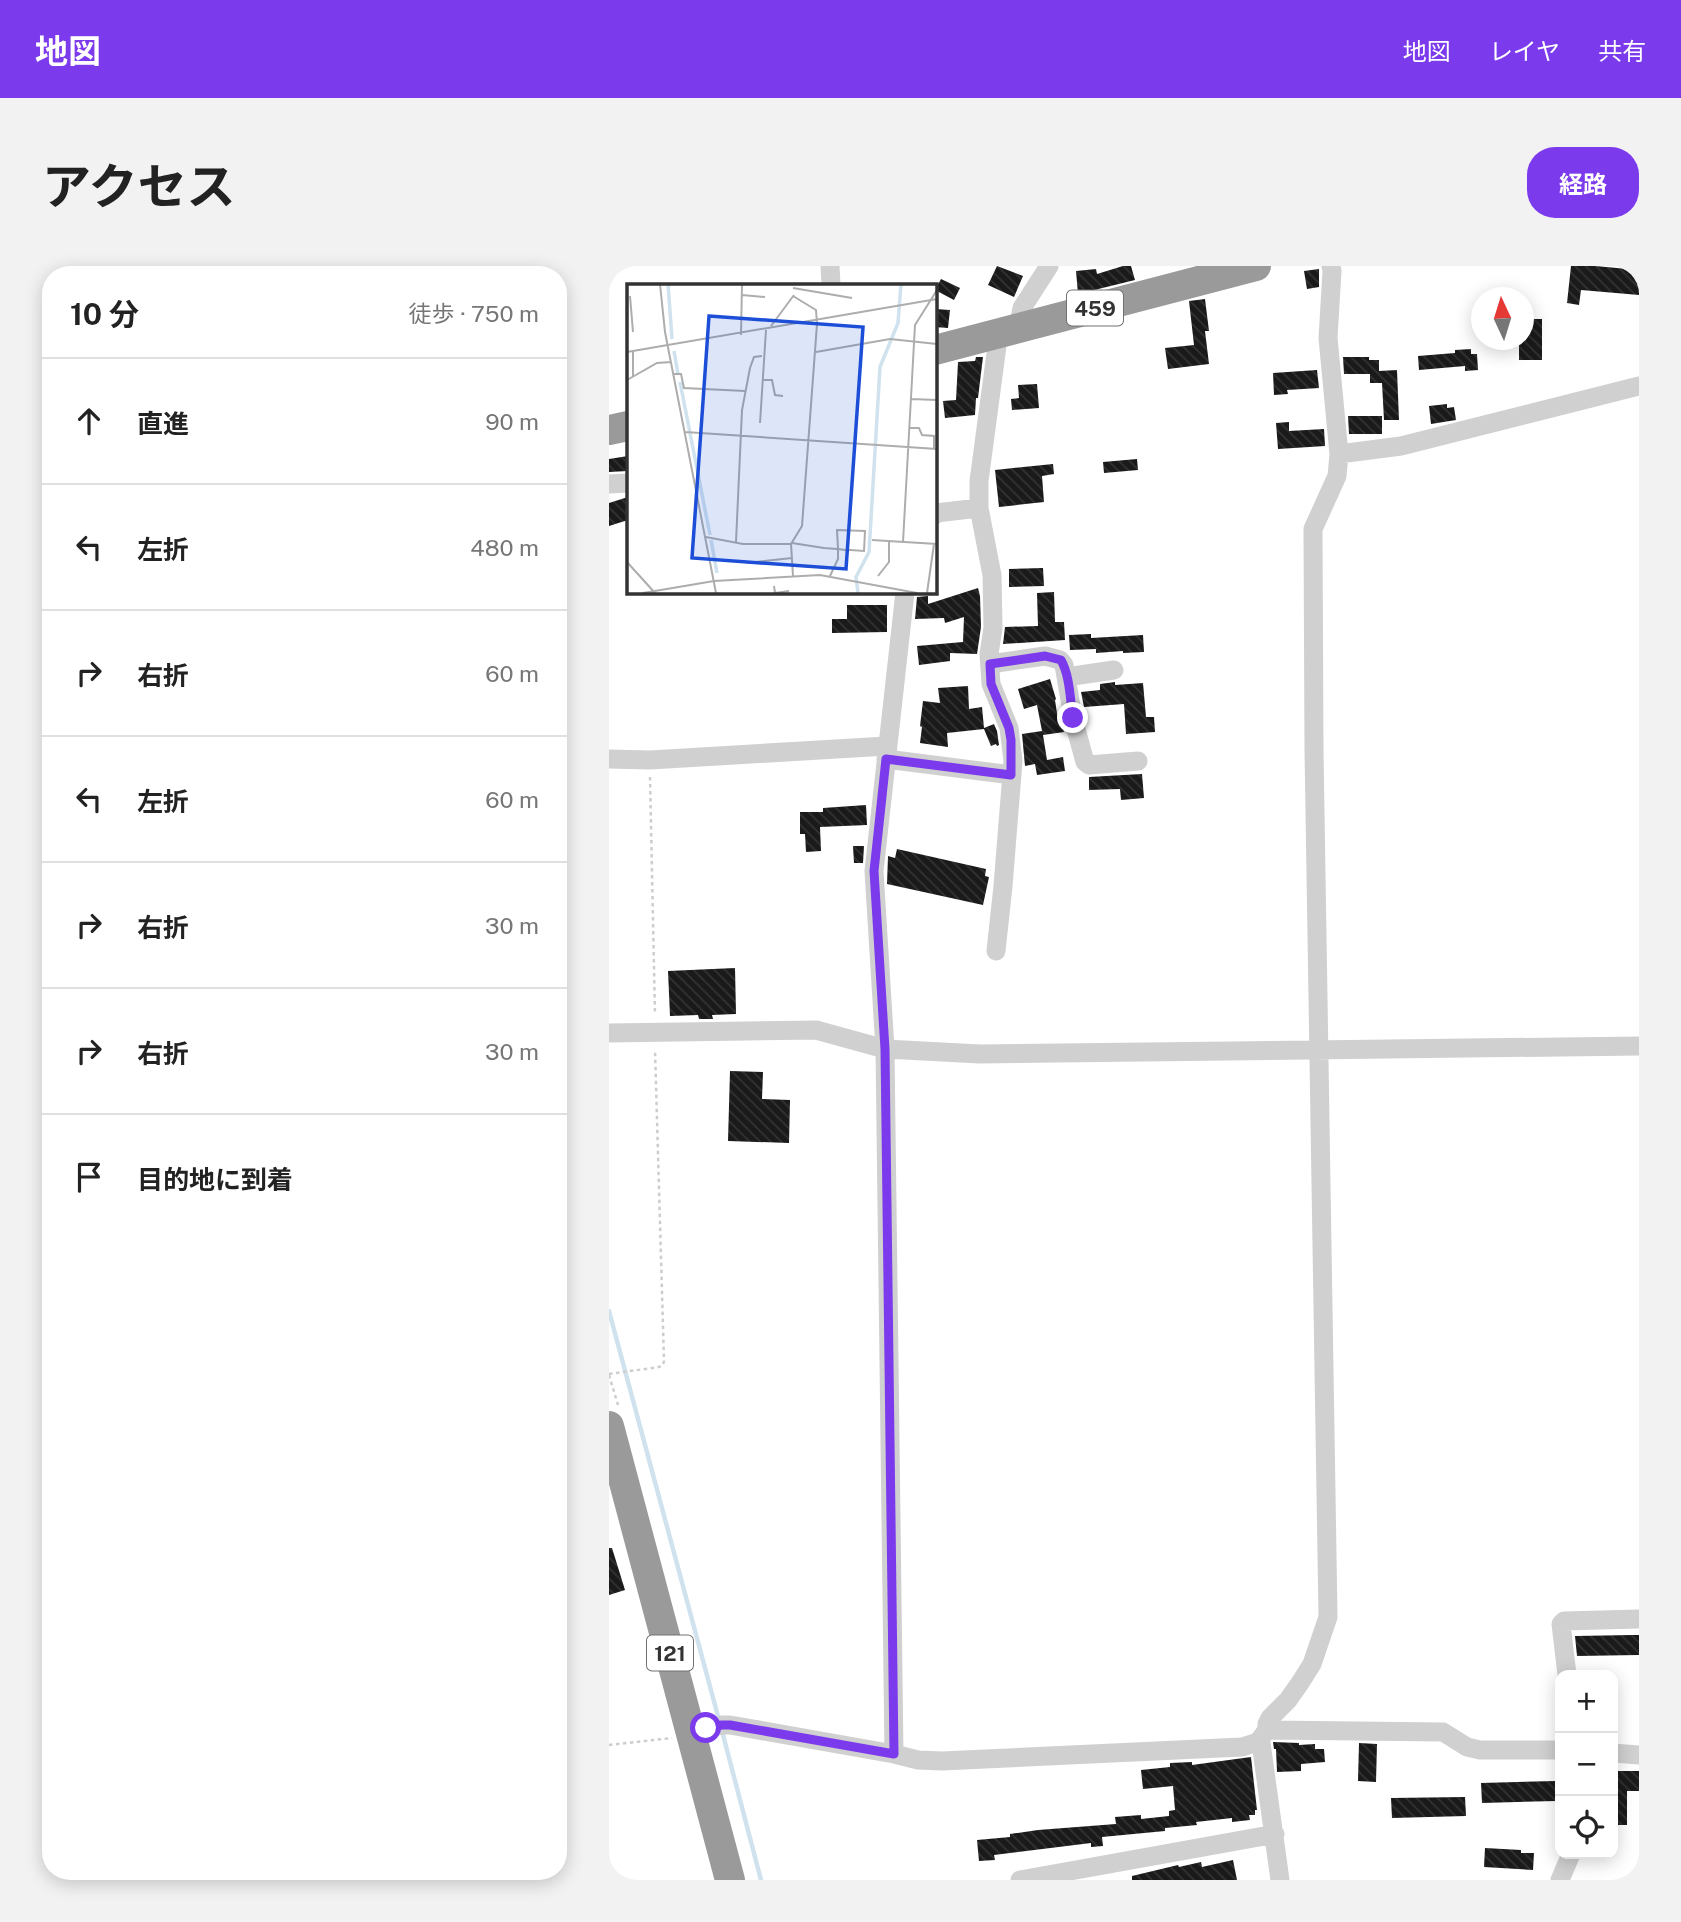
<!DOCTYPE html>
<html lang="ja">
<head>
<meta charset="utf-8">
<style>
  body { margin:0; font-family:"Public Sans","Noto Sans JP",sans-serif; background:#f2f2f2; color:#222 }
  .controls { position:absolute; right:21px; bottom:21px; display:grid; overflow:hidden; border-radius:14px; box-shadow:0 4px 18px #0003 }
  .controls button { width:63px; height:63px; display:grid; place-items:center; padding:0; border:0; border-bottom:2px solid #e0e0e0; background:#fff; color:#222; font:35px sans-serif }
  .compass { position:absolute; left:862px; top:21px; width:63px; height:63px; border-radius:50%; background:#fff; box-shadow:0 4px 18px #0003; rotate:356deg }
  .stop { position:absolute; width:21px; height:21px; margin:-16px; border:5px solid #7c3aed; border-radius:50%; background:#fff }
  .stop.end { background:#7c3aed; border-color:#fff; box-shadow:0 2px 7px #0008 }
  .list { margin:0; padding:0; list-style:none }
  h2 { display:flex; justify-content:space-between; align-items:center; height:91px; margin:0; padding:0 28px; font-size:30px }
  h2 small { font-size:23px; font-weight:400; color:#767676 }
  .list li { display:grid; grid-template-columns:46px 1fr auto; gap:21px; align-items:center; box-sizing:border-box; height:126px; padding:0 28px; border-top:2px solid #e0e0e0 }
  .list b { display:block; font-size:26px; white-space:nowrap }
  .list em { font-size:23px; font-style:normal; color:#767676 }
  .icon { flex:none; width:38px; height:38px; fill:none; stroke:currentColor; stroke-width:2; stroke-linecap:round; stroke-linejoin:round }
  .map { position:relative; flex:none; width:1030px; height:1614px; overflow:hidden; border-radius:28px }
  header { display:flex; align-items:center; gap:42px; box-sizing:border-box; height:98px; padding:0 35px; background:#7c3aed; color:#fff }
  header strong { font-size:33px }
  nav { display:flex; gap:38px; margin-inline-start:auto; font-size:24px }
  .intro { display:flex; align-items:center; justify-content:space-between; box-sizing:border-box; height:168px; padding:0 42px }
  h1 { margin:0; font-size:49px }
  .button { padding:18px 32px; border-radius:28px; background:#7c3aed; color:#fff; font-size:24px; font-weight:700 }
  main { display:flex; gap:42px; padding:0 42px }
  aside { flex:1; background:#fff; border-radius:28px; box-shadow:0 4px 18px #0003 }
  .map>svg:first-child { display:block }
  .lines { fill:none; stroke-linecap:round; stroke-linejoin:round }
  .stream { stroke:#cfe2ee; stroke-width:4.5 }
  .building { fill:url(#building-back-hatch) }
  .path { stroke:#cdcdcd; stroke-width:2.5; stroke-dasharray:3.5 3.5; stroke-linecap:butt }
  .minor { stroke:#d0d0d0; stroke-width:19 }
  .highway { stroke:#9a9a9a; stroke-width:30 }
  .route { stroke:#7c3aed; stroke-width:9 }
  .labels { text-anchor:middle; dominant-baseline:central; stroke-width:7; stroke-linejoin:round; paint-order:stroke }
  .shield { fill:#fff; stroke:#707070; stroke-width:2 }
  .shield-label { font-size:21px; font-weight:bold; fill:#333 }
  .inset-river { fill:none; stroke:#cfe2ee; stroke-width:3.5 }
  .inset-road { fill:none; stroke:#adadad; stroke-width:2 }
  .view { fill:#1d4ed8; fill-opacity:0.15; stroke:#1d4ed8; stroke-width:3.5 }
  .inset-edge { fill:none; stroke:#333; stroke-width:3.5 }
</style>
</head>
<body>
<header>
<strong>地図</strong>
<nav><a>地図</a><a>レイヤ</a><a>共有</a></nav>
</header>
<div class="intro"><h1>アクセス</h1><a class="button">経路</a></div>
<main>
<aside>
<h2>10 分<small>徒歩 · 750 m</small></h2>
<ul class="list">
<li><svg class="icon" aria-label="ahead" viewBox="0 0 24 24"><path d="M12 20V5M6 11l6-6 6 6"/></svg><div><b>直進</b></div><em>90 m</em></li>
<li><svg class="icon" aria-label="left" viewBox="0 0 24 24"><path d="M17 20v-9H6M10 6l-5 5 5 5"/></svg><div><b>左折</b></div><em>480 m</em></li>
<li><svg class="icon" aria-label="right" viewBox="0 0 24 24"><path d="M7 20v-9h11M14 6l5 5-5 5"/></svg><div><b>右折</b></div><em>60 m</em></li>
<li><svg class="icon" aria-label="left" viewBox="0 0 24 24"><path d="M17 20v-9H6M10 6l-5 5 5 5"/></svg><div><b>左折</b></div><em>60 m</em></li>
<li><svg class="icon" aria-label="right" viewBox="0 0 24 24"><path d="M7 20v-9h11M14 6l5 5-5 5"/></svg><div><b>右折</b></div><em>30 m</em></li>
<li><svg class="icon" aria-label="right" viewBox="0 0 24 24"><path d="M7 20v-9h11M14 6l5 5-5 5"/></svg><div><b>右折</b></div><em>30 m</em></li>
<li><svg class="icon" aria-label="arrive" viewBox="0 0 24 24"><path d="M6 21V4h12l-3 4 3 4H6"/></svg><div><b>目的地に到着</b></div></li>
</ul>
</aside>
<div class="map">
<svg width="1030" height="1614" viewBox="0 0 1030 1614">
  <defs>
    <pattern id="building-back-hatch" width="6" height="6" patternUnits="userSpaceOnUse" patternTransform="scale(1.75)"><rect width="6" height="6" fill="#1a1a1a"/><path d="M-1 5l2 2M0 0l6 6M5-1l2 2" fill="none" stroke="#333"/></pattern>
  </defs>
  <rect width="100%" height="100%" fill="#fff"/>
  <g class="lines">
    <!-- stream -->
    <path class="stream" d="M0,1045L110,1454
      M113,1465L152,1614"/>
  </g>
  <!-- building -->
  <path class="building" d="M388,0L414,10L405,31L379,19Z
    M514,0H522L526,14L469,28L467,5L487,3L488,8Z
    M962,0H986L1030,4V29L972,24L970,39L958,37Z
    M710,3V21L698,23L695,5Z
    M332,13L351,22L345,34L326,24Z
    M596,33L600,65H596L600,98L559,103L556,82L585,79L580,35Z
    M326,43L341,44L339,62L326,61Z
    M914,53H933V94H910V74H914Z
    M862,83V88H868L869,104L856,105V100L810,104L809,90L846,87V84Z
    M367,91H374L369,132H367L366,149L336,152L334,135L347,134L349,96L366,95Z
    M734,91H760V94H770V105L788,104L790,154H775L773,117H761V108H735Z
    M708,104L710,122L678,124L679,128L665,129L664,107Z
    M428,118L430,142L403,144L402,133L410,132L409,119Z
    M838,138V142L845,141L847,154L822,158L820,140Z
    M739,150H773V168H740Z
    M680,156V165L715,163L716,180L669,183L667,157Z
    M19,190V205L0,206V193Z
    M528,193L529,204L495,207L494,196Z
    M444,198L445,208L433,210L435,236L390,241L386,204Z
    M19,231V254L0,260V237Z
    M434,302L435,320L400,321V303Z
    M369,322L371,330L372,361L368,388L341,387V395L310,399L308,380L354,376L355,351L336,357L335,352L306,353L308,331L319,330V338Z
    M445,326L446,356H455L456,374L394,378L396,361L429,360L428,327Z
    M238,339H278V366L223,367V353H238Z
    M482,368V372L534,369L535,386L514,387V385L487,387V383L461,384L460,369Z
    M441,413L447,433L446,434L449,454L452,453L455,466L434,469L438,494L454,491L456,505L428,509L426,498L416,500L413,468L433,465L428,439L415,443L409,423Z
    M506,416V419L534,417L537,451H545L546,466L517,468L515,438L475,441L472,426L491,424V418Z
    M359,420L360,443L373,441L375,462L385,458L388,465L390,479L388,480L387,478L382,480L375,463L338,467L339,481L311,477L313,461L311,460L314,435L331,437L329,422Z
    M533,508L535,532L512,534L511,523L480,524V511Z
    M257,539L258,559L211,561L212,585L197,586L196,568H191V546H214V542Z
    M244,580H255L254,597H245Z
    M288,583L377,603L376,610L380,611L374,639L278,618L279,590L286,592Z
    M126,702L127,748L103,749L104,753H90L89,749L61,750L59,705Z
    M121,805L154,806L153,833L181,834L180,877L119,875Z
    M0,1282H3L16,1324L0,1329Z
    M1023,1369H1030V1389L968,1390L966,1370Z
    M664,1476L690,1477V1479L706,1478V1483H715L716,1496L692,1498V1505L668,1506L667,1483H665Z
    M750,1477L768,1478L767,1516L749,1515Z
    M642,1491L648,1544H646V1549H640L641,1554L623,1556V1552L587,1556L588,1559L556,1562V1565L493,1571L494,1580L482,1581V1577L385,1589L386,1594L370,1595L368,1574L401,1571V1568L429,1564L507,1558L506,1551L532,1549V1553L560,1550V1545L566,1544L564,1520L534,1523L532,1504L561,1501V1497L583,1496V1499Z
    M1004,1505H1030V1525H1018V1559H1004Z
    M947,1515V1535L873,1537L872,1517Z
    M856,1531L857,1550L783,1552L782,1532Z
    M876,1582L912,1584V1587H925L924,1604L875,1601Z
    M624,1594L628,1614H523V1610L569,1599L570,1601L592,1596L593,1601Z"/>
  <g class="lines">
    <!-- path -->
    <path class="path" d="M41,511L46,749
      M0,1108L50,1101L54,1099L55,1095L46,784
      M0,1109L9,1139
      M0,1479L63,1472"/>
    <!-- minor -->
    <path class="minor" d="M221,0L222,19
      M409,63L413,42L440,0
      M730,188L792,180L1030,120
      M0,218L19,217
      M326,249L327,247L370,242
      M381,398L436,390L451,394L455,399L464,452L476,496L480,499L529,495
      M457,411L505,404
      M0,493L41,494L278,480
      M277,493L403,509
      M387,685L394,620L404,495L400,462L382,418L380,388L384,362L383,309L370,242V215L388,80L387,69
      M0,767L207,764L276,783L371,788L1030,780
      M958,1409L952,1358L955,1355L1030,1353
      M658,1464L834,1466L858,1481L871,1484H951
      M82,1466L113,1459H121L285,1488L309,1494L333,1495L633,1481L649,1476L658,1464V1458L661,1452L679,1434L691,1417L703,1398L719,1351L705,484L704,263L728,210L730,188L719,72L723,5L722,0
      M649,1476L652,1477L671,1614
      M1004,1487L1030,1489
      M285,1488L276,783L265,605L296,326
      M411,1614L666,1568
      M951,1614L962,1588"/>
    <!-- highway -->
    <path class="highway" d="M326,84L647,0
      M0,164L19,160
      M0,1160L121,1614"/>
  </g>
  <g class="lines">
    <!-- route -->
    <path class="route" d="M97,1462L113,1459H121L285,1488L276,783L265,605L277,493L402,509V474L400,462L382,418L381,398L436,390L452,394C461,410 461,433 464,452"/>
  </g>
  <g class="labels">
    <!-- shield labels -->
    <g class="shield">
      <rect x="458" y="24.5" width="56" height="35" rx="5"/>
      <rect x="38" y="1369.5" width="46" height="35" rx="5"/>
    </g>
    <g class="shield-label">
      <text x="486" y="42">459</text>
      <text x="61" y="1387">121</text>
    </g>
  </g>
  <!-- overview -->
  <g transform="translate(18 18)">
    <rect width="310" height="310" fill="#fff"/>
    <path class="inset-river" d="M41,0L45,55M47,67L51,90M53,98L83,251M84,256L90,289M231,309L229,293L242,268L253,83L271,39L274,0"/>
    <path class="inset-road" d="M33,0L38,48L89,309M166,4L225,14M115,11L138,13M3,12L6,48M144,42L167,11M114,51L115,0M6,67V93M0,68L310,15M189,68L263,55L310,60M47,90H54L57,104L118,107M0,96L30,79L44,78M135,96H145L148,111L156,112M284,115L310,116M133,139L139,46M282,144H292L295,151L307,152V165M58,148L310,165M79,253L116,260H164M245,256L310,260M109,258L115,126L123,84L127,73L135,72M276,258L288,41L310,6M165,259L197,264L210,265H211L218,266H223L237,267L238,247L210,246L211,265V275L203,292M0,278L28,309M120,279L165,274M166,292L164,260L175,242L190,40L189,26L166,12M251,292L262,278V257M147,302L148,309L162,307M16,309L87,297L193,291L290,309M300,309L307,260"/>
    <path class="view" d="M82,32L236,43L219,285L65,274Z"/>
    <rect width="310" height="310" class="inset-edge"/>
  </g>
</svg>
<div class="controls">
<button>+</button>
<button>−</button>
<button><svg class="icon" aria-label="locate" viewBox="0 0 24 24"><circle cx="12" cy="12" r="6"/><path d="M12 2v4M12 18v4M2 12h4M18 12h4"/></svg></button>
</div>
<svg class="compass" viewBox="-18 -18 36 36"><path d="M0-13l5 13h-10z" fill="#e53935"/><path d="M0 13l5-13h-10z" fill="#767676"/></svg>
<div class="stop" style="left:97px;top:1462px"></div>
<div class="stop end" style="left:464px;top:452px"></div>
</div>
</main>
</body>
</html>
